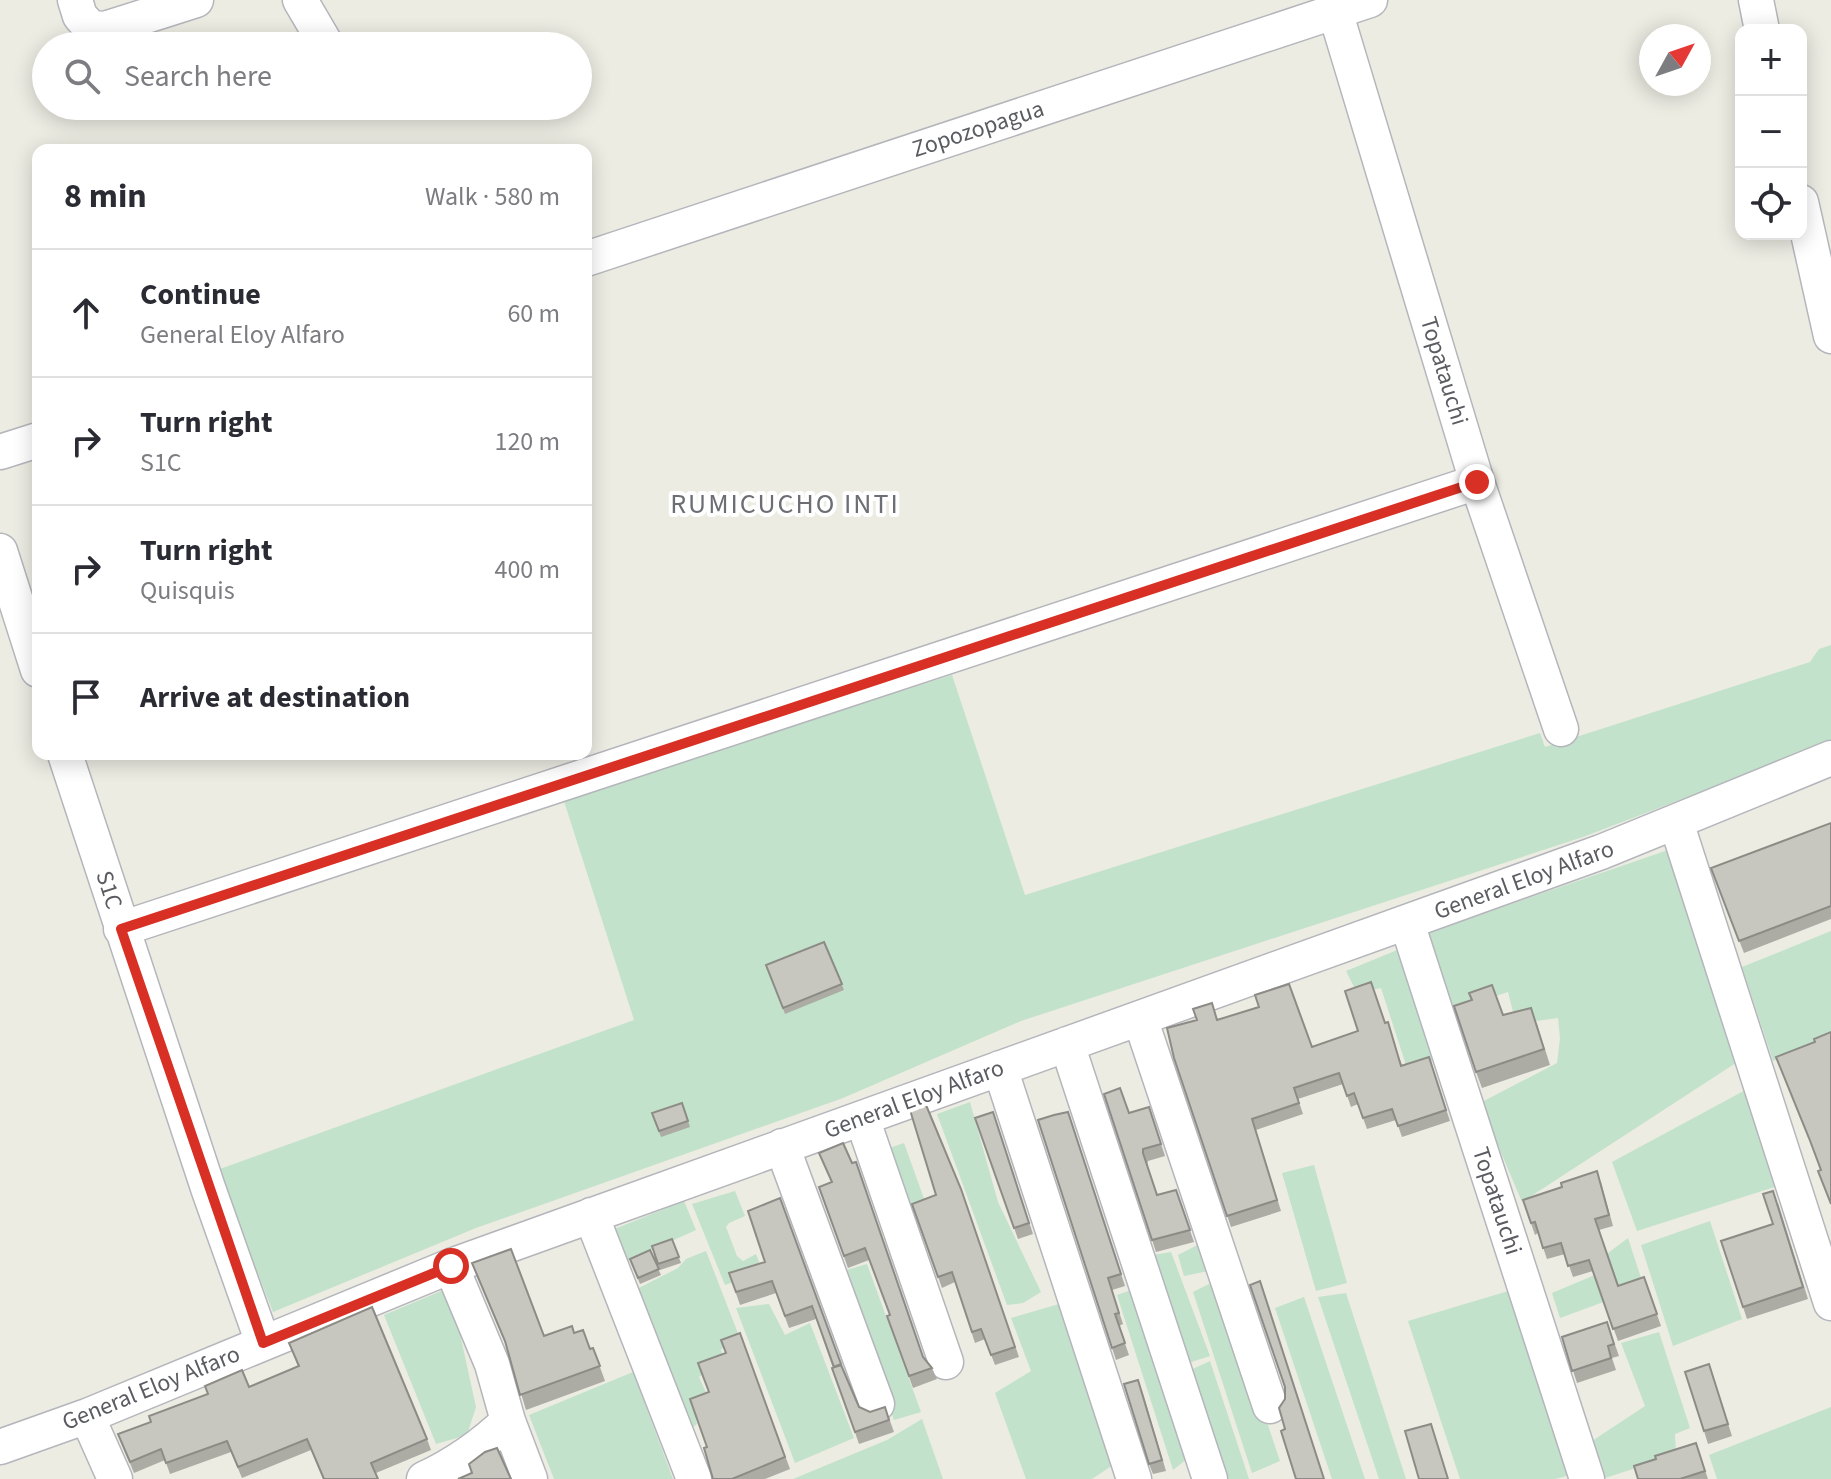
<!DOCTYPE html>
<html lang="en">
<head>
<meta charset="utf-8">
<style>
  body { margin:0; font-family:"Source Sans 3",sans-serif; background:#f2f2f3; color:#2b2b33 }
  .controls { position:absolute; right:24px; top:24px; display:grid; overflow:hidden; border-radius:16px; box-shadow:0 4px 20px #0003 }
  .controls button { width:72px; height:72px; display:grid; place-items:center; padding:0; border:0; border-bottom:2px solid #e1e1e2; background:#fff; color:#2b2b33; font:40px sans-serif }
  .compass { position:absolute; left:1639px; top:24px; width:72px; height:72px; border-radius:50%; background:#fff; box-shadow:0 4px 20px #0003; rotate:50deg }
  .stop { position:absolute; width:24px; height:24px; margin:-18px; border:6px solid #d93025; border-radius:50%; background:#fff }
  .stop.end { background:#d93025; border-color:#fff; box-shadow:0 2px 8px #0008 }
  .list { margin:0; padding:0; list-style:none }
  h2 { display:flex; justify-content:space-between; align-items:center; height:104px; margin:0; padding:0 32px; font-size:34px }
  h2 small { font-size:26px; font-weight:400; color:#7c7c81 }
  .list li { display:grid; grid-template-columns:52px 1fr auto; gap:24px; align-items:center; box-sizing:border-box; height:128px; padding:0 32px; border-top:2px solid #e1e1e2 }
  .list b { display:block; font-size:30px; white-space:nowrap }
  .list p { margin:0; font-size:26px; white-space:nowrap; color:#7c7c81 }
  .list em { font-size:26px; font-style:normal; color:#7c7c81 }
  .icon { flex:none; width:44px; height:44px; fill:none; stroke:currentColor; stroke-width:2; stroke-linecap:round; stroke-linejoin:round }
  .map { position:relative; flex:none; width:1831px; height:1479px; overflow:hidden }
  .search { position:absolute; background:#fff; box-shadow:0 4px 20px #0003; left:32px; top:32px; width:560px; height:88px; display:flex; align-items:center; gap:20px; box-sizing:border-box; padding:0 28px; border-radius:44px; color:#7c7c81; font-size:30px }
  .panel { position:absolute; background:#fff; box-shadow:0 4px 20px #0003; left:32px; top:144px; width:560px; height:616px; border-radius:16px }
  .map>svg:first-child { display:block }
  .green { fill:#c2e2cb }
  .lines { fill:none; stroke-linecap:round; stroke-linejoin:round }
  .minor-casing { stroke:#b5b6bc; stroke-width:37 }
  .minor { stroke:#fff; stroke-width:34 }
  .wall { fill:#acaba4 }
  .building { fill:#c8c7bf; stroke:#8c8b86; stroke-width:2 }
  .route { stroke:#d93025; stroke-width:10 }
  .labels { text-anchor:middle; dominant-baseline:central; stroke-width:8; stroke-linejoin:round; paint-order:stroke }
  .street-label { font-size:24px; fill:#5b5c62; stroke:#fff }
  .quarter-label { font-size:28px; letter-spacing:2px; fill:#6c6e74; stroke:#fff }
</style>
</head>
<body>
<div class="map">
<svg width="1831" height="1479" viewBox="0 0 1831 1479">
  <rect width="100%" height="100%" fill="#ecece3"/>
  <!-- green -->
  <path class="green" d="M1831,645V742L1583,837L1021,1021L843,1098L476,1228L273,1312L217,1170L634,1020L563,798L952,675L1025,895L1540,733L1545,747L1810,662L1819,649Z
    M1668,850L1742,1059L1522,1202L1480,1103L1557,1063L1560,1038L1558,1018L1516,1024L1508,992L1451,1011L1427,933Z
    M1831,931V1041L1773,1061L1742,967Z
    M1407,946L1442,1058L1407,1068L1381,988L1357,993L1346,971Z
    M1751,1087L1784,1184L1637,1231L1612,1162Z
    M970,1102L998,1202L1041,1292L1023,1303L1007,1305L937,1114Z
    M904,1143L927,1207L902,1216L883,1150Z
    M1314,1165L1347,1283L1316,1291L1282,1173Z
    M735,1191L745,1216L729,1223L726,1227L737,1256L743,1261L756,1254L763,1272L725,1285L692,1204Z
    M684,1201L696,1230L621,1264L612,1230Z
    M1710,1221L1742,1319L1673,1346L1641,1245Z
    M1628,1238L1644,1287L1560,1318L1552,1293L1609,1269L1608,1253Z
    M1207,1240L1218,1269L1184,1276L1178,1255Z
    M706,1251L741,1341L721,1349L724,1361L715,1363L699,1377L709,1399L693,1406L697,1424L687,1432L633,1291L678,1268L686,1259Z
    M1171,1252L1210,1356L1185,1364L1147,1256Z
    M867,1264L921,1412L894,1420L840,1272Z
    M1219,1279L1280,1461L1252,1473L1193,1292Z
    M1140,1287L1196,1452L1173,1470L1117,1295Z
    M446,1289L460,1334L476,1407L467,1435L436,1444L384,1315Z
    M1515,1289L1570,1475L1555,1479H1460L1408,1321Z
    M1346,1293L1406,1479H1379L1318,1297Z
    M1304,1297L1365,1479H1332L1275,1308Z
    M1066,1302L1119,1461L1092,1479H1026L995,1393L1031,1371L1011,1318Z
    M769,1304L785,1335L810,1323L854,1438L795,1463L736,1308Z
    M1659,1332L1690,1428L1675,1434L1676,1455L1602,1479L1589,1443L1645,1406L1621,1343Z
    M1210,1361L1249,1479H1221L1186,1372Z
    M633,1372L673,1479H554L529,1415Z
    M1831,1407V1479H1717L1709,1455Z
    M922,1419L943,1479H793L887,1440Z"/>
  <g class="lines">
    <defs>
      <path id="minor" d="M75,0L80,16L91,28L105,29L196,0
        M300,0L327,46
        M1756,0L1762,30
        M1335,11L1477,482L1561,729
        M1801,202L1831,336
        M586,259L1370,0
        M0,452L38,440
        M0,551L38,670
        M65,754L208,1188L263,1343
        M1676,822L1831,1303
        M1407,923L1587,1479
        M121,929L1477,482
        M1140,1018L1270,1406
        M1067,1044L1210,1479
        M1000,1068L1134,1479
        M862,1118L946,1362
        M782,1146L877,1404
        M591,1215L694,1479
        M87,1416L115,1479
        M508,1421L530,1479
        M0,1447L87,1416L451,1266L1601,852L1831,758
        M424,1479C456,1464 483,1445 508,1421L492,1364L451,1266"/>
    </defs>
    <!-- minor casing -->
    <use href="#minor" class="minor-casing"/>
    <!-- minor -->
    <use href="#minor" class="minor"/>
  </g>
  <!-- wall -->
  <path class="wall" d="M1831,823V919L1744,953L1711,868Z
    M824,942L844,990L785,1014L766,965Z
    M1503,1014L1537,1024L1550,1065L1482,1088L1476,1072Z
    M1218,1020L1312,1047L1385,1023L1402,1065L1429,1057L1450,1121L1402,1137L1396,1120L1367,1129L1358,1104L1351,1107L1343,1084L1298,1099L1303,1114L1256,1130L1281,1211L1231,1227L1174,1058Z
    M1104,1094L1129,1113L1149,1107L1165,1156L1148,1161L1147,1165L1157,1195L1176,1190L1194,1242L1156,1252Z
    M682,1103L690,1127L661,1137L652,1113Z
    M993,1112L1033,1234L1018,1239L975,1118Z
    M1068,1112L1125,1286L1112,1290L1123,1324L1119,1326L1129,1355L1116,1360L1112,1348Z
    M831,1182L923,1357L932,1368L937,1379L913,1388L887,1316L890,1315L869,1260L848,1268L819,1187Z
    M1601,1182L1613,1226L1599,1230L1619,1286L1644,1277L1661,1326L1618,1341L1593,1271L1573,1277L1565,1254L1547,1259L1538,1233L1535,1235L1523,1200Z
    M961,1189L1019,1357L995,1365L985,1339L975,1343L955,1282L942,1288L912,1204Z
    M780,1198L841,1365L859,1407L870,1412L885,1407L894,1432L859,1444L816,1319L789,1328L776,1293L740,1305L729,1273L765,1262Z
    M1778,1203L1808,1299L1747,1319L1721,1241L1773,1224Z
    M672,1239L681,1263L660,1270L658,1264Z
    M650,1250L661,1275L640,1284L630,1259Z
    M472,1263L544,1336L574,1333L590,1349L593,1348L605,1381L526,1410L507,1347Z
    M1607,1322L1619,1356L1612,1358L1616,1370L1577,1383L1562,1337Z
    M740,1333L790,1469L765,1479H713L707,1447L708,1392L726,1353Z
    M289,1343L427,1439L431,1450L376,1473L378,1479H323L311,1450L242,1478L231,1452L170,1474L165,1460L134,1473L118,1434L249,1387L298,1366Z
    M1713,1377L1732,1436L1708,1444L1704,1431Z
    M1142,1390L1166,1471L1153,1474L1149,1464Z
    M1696,1443L1708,1479H1638L1656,1459Z"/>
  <!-- building -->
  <path class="building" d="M1831,823V906L1739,941L1711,868Z
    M824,942L842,984L783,1008L766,965Z
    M1371,982L1385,1023L1388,1022L1401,1066L1429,1057L1446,1110L1398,1126L1392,1109L1363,1118L1354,1093L1347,1096L1339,1073L1294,1088L1299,1103L1252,1119L1277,1200L1227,1216L1174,1058L1167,1028L1197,1020L1193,1009L1212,1003L1217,1020L1259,1007L1255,995L1289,984L1312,1047L1358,1031L1345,991Z
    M1492,985L1503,1015L1531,1008L1544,1049L1476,1072L1454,1006L1472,1000L1469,993Z
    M1831,1032V1204L1818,1171L1821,1170L1809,1138L1776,1057L1815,1042L1814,1039Z
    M1120,1088L1129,1113L1149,1107L1161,1144L1143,1149V1153L1157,1195L1176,1190L1190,1230L1152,1240L1104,1094Z
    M682,1103L688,1121L659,1131L652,1113Z
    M926,1105L961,1189L1015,1347L991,1355L981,1329L972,1332L952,1272L938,1277L912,1204L936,1195L910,1110Z
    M993,1112L1029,1223L1014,1228L975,1118Z
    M1068,1112L1121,1274L1108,1278L1119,1313L1115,1314L1125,1343L1112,1348L1038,1120L1054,1115Z
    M843,1143L852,1163L856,1162L923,1357L932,1368L909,1376L887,1316L890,1315L865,1248L844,1256L819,1187L832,1182L819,1153Z
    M1597,1171L1609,1215L1595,1219L1618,1286L1644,1277L1657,1314L1613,1329L1589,1260L1568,1266L1561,1243L1543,1248L1535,1222L1531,1223L1523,1200L1562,1187L1561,1183Z
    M1773,1191L1803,1287L1743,1307L1721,1241L1773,1224L1763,1194Z
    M780,1198L841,1364L834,1367L812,1306L785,1316L772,1281L736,1292L729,1273L765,1262L748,1211Z
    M672,1239L679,1257L658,1264L652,1246Z
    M511,1249L544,1336L572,1326L574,1333L583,1330L590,1349L593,1348L600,1366L520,1395L505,1341L472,1263Z
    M650,1250L659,1269L638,1278L630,1259Z
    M1260,1281L1324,1479H1296L1281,1431L1285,1429L1279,1408L1285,1399V1387L1250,1285Z
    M372,1307L427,1439L371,1463L378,1479H324L307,1439L238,1467L227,1441L166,1463L161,1449L130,1462L118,1434L151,1422L149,1416L208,1394L205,1386L242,1370L249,1387L299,1366L289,1343Z
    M1607,1322L1614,1344L1608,1346L1611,1358L1572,1371L1562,1337Z
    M740,1333L785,1457L732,1479H713L704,1448L707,1447L690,1399L709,1392L698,1363L726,1353L721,1340Z
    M1709,1364L1728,1424L1704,1431L1685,1372Z
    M841,1365L859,1407L870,1412L885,1407L889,1420L855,1432L832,1368Z
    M1138,1380L1162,1460L1149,1464L1124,1384Z
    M1431,1424L1448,1479H1419L1405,1431Z
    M1696,1443L1705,1471L1680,1479H1638L1634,1466L1656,1459L1655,1456Z
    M497,1448L511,1479H458L472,1473L469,1464L485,1452Z"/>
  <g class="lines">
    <!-- route -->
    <path class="route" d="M451,1266L263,1343L121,929L1477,482"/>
  </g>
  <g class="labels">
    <!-- street labels -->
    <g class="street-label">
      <text transform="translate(978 129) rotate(-18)">Zopozopagua</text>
      <text transform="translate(1444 371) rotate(73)">Topatauchi</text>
      <text transform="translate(1524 880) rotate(-20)">General Eloy Alfaro</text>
      <text transform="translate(109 890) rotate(72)">S1C</text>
      <text transform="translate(914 1099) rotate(-20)">General Eloy Alfaro</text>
      <text transform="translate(1497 1201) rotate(72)">Topatauchi</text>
      <text transform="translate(151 1388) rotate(-22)">General Eloy Alfaro</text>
    </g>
    <!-- quarter labels -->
    <g class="quarter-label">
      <text x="785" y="504">RUMICUCHO INTI</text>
    </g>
  </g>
</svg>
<div class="controls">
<button>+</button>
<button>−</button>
<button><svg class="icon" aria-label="locate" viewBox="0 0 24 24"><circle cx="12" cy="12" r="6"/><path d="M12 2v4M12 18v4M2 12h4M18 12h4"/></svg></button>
</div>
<svg class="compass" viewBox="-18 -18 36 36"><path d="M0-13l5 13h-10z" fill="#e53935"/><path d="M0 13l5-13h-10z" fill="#7c7c81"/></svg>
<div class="stop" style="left:451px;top:1266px"></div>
<div class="stop end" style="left:1477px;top:482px"></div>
<div class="search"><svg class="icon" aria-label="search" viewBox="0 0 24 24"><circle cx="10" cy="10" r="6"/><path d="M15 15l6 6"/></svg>Search here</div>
<section class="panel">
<h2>8 min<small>Walk · 580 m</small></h2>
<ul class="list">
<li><svg class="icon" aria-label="ahead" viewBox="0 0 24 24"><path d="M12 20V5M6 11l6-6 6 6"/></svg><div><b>Continue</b><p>General Eloy Alfaro</p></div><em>60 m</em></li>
<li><svg class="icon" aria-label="right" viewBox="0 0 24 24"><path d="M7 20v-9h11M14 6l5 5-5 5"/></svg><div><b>Turn right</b><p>S1C</p></div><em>120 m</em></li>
<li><svg class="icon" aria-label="right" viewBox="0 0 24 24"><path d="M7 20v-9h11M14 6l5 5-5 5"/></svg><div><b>Turn right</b><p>Quisquis</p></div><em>400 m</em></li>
<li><svg class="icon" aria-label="arrive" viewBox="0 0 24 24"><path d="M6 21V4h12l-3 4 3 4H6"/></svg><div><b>Arrive at destination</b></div></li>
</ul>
</section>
</div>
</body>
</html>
